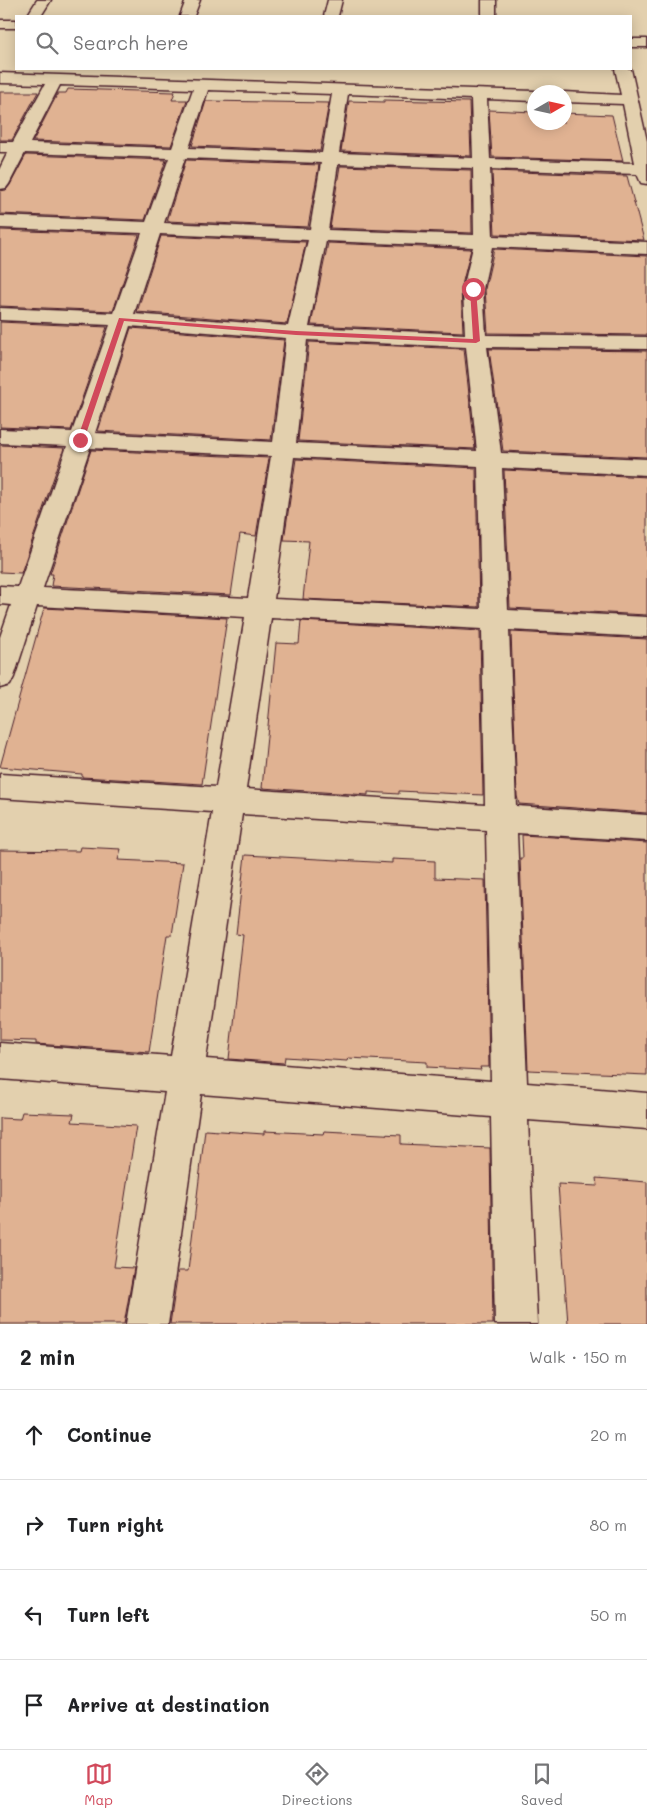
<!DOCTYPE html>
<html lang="en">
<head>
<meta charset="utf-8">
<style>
  body { margin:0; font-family:Mali,sans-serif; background:#f6f6f6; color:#202124 }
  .compass { position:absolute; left:527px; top:85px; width:45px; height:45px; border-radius:50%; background:#fff; box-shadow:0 2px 12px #0003; rotate:81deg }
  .stop { position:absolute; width:15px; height:15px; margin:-11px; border:4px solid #d1495b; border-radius:50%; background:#fff }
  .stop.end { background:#d1495b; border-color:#fff; box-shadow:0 1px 5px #0008 }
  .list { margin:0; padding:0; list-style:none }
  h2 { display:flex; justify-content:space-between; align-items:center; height:65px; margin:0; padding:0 20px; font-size:21px }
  h2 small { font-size:16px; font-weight:400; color:#757577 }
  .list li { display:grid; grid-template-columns:32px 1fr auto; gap:15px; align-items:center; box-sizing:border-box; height:90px; padding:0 20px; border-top:1px solid #e0e0e0 }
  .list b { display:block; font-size:19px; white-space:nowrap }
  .list em { font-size:16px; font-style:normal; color:#757577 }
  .icon { flex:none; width:28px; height:28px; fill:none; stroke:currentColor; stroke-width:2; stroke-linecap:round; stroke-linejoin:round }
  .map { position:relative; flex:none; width:647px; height:1324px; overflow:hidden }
  .search { position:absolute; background:#fff; box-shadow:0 2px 12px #0003; left:15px; right:15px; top:15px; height:55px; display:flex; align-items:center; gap:12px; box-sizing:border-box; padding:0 18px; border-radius:0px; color:#757577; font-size:19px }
  .sheet { height:425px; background:#fff }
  nav { display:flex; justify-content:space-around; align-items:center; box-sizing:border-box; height:70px; border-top:1px solid #e0e0e0; background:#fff; font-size:14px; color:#757577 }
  nav a { display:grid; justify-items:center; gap:2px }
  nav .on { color:#d1495b }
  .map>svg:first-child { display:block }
  .building { fill:#e0b292; stroke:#4a1f2b }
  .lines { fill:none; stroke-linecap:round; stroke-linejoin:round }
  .minor-casing { stroke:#4a1f2b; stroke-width:3 }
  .minor { fill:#e3d0ae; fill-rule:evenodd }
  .route { fill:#d1495b }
</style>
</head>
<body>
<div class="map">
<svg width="647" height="1324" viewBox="0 0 647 1324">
  <rect width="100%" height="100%" fill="#e3d0ae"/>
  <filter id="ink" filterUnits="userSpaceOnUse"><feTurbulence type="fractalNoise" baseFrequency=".02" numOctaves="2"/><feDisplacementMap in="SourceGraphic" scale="10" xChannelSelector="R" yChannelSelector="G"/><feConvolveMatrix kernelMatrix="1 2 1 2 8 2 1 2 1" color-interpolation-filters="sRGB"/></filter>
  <g filter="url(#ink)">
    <!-- building -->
    <path class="building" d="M68,89L175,92L172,100H187L171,146L33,141L58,93H66Z
      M0,92H38L12,140H0Z
      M384,100L469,102L471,156L341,151L349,101L384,102Z
      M206,101L329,103L320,151L192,146Z
      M489,110L534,112V122H564V113L612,115L623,161L492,157Z
      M26,155L166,160L145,220L0,214V191L6,190L10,185Z
      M186,160L319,165L308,227L167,221Z
      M340,166L471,170L472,233L330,228Z
      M492,171L627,176L644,240L495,234Z
      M0,230L139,235L113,311L0,306Z
      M161,236L306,242L287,324L137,312Z
      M328,243L471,249L461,289L463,332L311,325Z
      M494,249L647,256V335L488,333L485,289Z
      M0,322L107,327L71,430L0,427Z
      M131,328L284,340L271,440L98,431Z
      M309,342L464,349L475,449L298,441Z
      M489,349L647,351V457L503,451Z
      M0,445L64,448L21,573L0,572Z
      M91,450L269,458L256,536L240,534L231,595L51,586L53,574H50Z
      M296,459L476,468L479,607L303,599L309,541L284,540Z
      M504,470L647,477V615L510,608Z
      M44,608L227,618L202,784L82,777V774L0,767Z
      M301,621L480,631L483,795L399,791V794L368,792V795L262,788L276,643L299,644Z
      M511,632L647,639V813L519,804L517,796Z
      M522,835L647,843V1075L528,1070L520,858H523Z
      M80,847L121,849L118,860L183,863L172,935H167L149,1052L36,1044V1041L0,1040V850L79,851Z
      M245,855L392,863V859L435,861V878L485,880L489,1067H480L481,1070L427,1067V1062L348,1058L347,1061L285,1057L284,1063L229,1059L243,935L236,934Z
      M22,1112L74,1114L72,1122L136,1126L114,1267L134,1268L124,1324H0V1118L20,1119Z
      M205,1130L264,1134V1131L323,1134L324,1131L401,1135V1144L490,1148L493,1324H170L178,1271H188Z
      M596,1178L647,1182V1324H568L558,1184L597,1186Z"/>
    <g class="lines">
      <defs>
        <path id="minor" d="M37,0H51L41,16H27Z
          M186,0H200L194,16H180Z
          M328,0H342L338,16H324Z
          M482,0H496V16H482Z
          M0,20H16V28H0Z
          M631,39H647V47H631Z
          M615,69H631L647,141V184L641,183L637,174L490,169L493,236L647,242V254L492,247L483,289L486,335L647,337V349L487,347L501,453L647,459V475L502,468L508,610L647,617V637L509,630L516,806L647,815V841L517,833L527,1083L647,1093V1129L528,1120L537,1324H495L491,1117L201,1094L168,1324H126L165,1092L0,1079V1043L171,1056L212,812L0,798V774L216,787L245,617L37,606L14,677L10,685L0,688V637L11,605L0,604V586L18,587L67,446L0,443V429L72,432L110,325L0,320V308L114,313L142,233L0,228V216L146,222L169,158L25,153L9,184L6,188L0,189V168L8,152H0V142H13L45,84L0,83V73L534,91L539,92H534V101L487,99L490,159L635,163L623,104L564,102V92L621,95ZM60,85L193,89L172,148L30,143ZM208,90L332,94L322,153L189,148ZM348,94L471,99L473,158L339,153ZM185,158L321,163L310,229L164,223ZM338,164L473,168L474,235L328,230ZM160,234L308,240L288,326L134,314ZM326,241L473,247L463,289L465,334L309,327ZM130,326L286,338L273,442L95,433ZM307,340L466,347L477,451L296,443ZM90,448L271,456L248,598L43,588ZM294,457L478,466L481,609L274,599ZM271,618L482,629L485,805L246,789ZM242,814L486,830L491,1081L206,1059Z"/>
      </defs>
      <!-- minor casing -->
      <use href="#minor" class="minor-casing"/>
      <!-- minor -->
      <use href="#minor" class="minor"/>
    </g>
  </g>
  <!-- route -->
  <path class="route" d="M473,287L476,289L480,341L476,343L296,335L124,321L84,440L80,442L77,440L119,318L296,331L473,339L470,289Z"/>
</svg>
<svg class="compass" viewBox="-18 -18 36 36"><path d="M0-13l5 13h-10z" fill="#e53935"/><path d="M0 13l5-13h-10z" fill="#757577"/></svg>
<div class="stop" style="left:473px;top:289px"></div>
<div class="stop end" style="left:80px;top:440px"></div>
<div class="search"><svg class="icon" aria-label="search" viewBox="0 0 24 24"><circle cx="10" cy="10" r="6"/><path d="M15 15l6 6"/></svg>Search here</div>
</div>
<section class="sheet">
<h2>2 min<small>Walk · 150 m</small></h2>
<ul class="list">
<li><svg class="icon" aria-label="ahead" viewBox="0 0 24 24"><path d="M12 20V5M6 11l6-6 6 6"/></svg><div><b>Continue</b></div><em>20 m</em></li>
<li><svg class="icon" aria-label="right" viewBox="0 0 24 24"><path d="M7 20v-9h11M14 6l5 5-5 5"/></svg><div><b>Turn right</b></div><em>80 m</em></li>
<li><svg class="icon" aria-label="left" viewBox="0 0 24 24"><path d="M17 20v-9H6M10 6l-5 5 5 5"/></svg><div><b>Turn left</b></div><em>50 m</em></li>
<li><svg class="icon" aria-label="arrive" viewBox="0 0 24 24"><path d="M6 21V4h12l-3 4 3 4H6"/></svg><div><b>Arrive at destination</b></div></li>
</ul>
</section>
<nav>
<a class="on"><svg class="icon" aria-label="map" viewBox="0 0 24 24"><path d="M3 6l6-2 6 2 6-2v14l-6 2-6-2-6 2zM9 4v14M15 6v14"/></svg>Map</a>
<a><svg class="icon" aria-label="directions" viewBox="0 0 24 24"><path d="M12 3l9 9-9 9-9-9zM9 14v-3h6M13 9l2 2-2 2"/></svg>Directions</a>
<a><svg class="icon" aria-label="saved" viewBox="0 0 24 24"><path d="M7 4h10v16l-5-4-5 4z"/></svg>Saved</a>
</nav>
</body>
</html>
